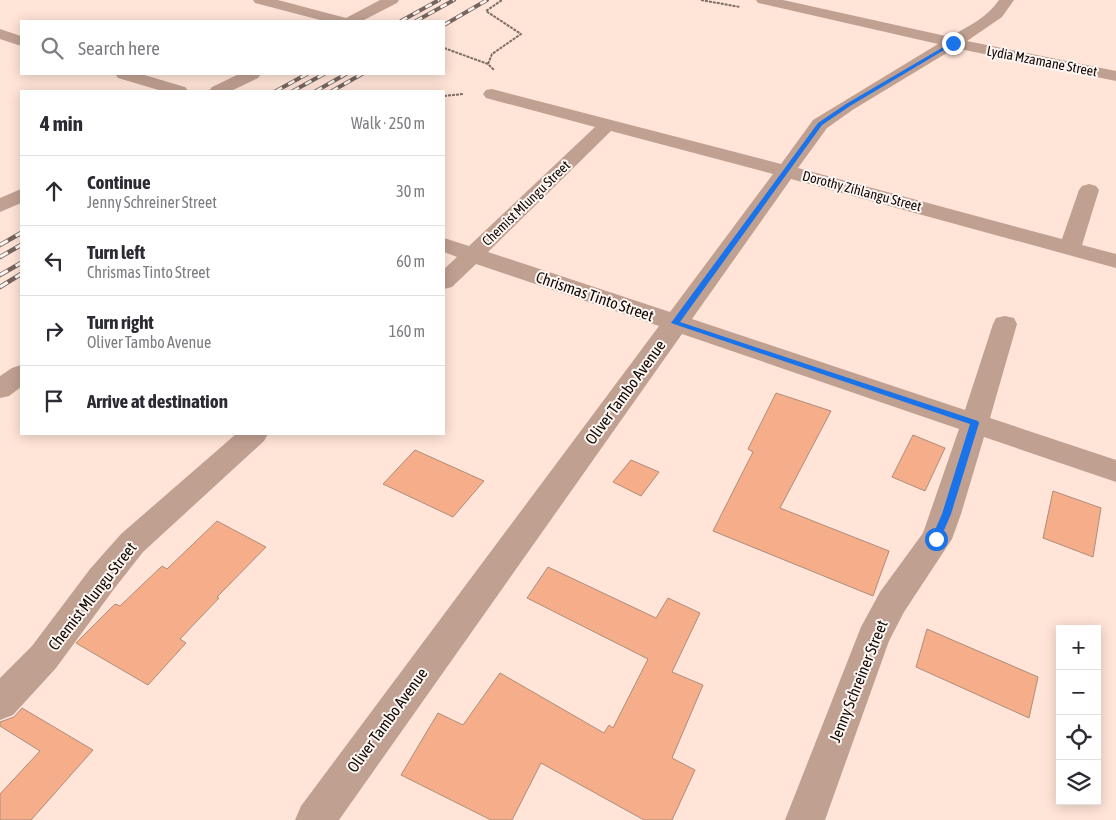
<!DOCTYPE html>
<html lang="en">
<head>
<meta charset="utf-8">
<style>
  body { margin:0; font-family:"Asap Condensed",sans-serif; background:#f2f2f3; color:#2b2b33 }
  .controls { position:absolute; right:15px; bottom:15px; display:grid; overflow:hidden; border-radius:0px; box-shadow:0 2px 12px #0003 }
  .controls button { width:45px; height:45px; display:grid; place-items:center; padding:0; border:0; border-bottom:1px solid #e1e1e2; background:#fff; color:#2b2b33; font:25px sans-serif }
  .stop { position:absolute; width:15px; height:15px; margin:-11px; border:4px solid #1a73e8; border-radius:50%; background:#fff }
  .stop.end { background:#1a73e8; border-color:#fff; box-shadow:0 1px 5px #0008 }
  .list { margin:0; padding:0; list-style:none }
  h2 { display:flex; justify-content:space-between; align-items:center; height:65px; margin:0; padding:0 20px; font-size:21px }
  h2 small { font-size:16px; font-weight:400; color:#7c7c81 }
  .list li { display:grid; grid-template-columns:32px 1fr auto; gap:15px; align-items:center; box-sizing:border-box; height:70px; padding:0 20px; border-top:1px solid #e1e1e2 }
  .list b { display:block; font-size:19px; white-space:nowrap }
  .list p { margin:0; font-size:16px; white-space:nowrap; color:#7c7c81 }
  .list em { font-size:16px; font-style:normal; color:#7c7c81 }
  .icon { flex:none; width:28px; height:28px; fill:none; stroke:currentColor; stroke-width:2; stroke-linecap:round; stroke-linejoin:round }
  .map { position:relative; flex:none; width:1116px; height:820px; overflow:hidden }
  .search { position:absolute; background:#fff; box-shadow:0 2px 12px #0003; left:20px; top:20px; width:425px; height:55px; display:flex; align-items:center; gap:12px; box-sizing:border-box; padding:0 18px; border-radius:0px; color:#7c7c81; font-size:19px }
  .panel { position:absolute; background:#fff; box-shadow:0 2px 12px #0003; left:20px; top:90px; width:425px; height:345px; border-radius:0px }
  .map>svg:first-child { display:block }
  .building { fill:#f6ad89; stroke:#ac8d7e }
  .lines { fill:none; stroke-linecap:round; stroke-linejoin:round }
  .path { stroke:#7e6d65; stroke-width:2; stroke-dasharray:3 1; stroke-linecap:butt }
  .minor { fill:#c0a091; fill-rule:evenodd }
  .rail-far1-casing { stroke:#76655d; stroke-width:4 }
  .rail-casing { stroke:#76655d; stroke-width:4.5 }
  .rail-far1 { stroke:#fdf6f2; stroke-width:2.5; stroke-dasharray:7; stroke-linecap:butt }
  .rail { stroke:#fdf6f2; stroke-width:3; stroke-dasharray:9; stroke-linecap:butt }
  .route { fill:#1a73e8 }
  .labels { text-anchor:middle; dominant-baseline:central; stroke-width:4; stroke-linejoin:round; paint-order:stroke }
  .far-street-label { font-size:14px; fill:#130905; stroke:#fdf6f2 }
  .street-label { font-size:16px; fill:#130905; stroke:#fdf6f2 }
</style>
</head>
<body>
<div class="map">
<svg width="1116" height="820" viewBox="0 0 1116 820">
  <rect width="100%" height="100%" fill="#ffe4d7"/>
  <!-- building -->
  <path class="building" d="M776,393L831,411L780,508L889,551L873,596L713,531L753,452L748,449Z
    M913,435L945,448L925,491L892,477Z
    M415,450L484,481L453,517L383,484Z
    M631,460L659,472L641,496L613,482Z
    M1053,491L1101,508L1093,557L1043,538Z
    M217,521L266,547L217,597L219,598L180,639L186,643L148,685L76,643L115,604L120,606L162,566L167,569Z
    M548,567L656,618L668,598L700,613L672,672L703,685L672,758L695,770L672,820H644L541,763L512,820H491L401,775L438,713L463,725L500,673L604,733L609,725L613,728L648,659L527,598Z
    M927,629L1038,677L1029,718L916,667Z
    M22,708L93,750L31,820H0V794L40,751L0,726V722L14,717Z"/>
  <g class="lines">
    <!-- path -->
    <path class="path" d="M701,0L740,7
      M444,48L488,64L494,70
      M488,64L492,54L521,34L486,11L502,0
      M444,96L463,94"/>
    <!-- minor -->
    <path class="minor" d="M253,0H278L346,18L380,0H399L397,3L362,21H324L255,3Z
      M756,0H783L950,37C968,26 987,18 999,0H1014L1002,17L967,41L1116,71V81L955,48L854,109L827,128L798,168L1062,239L1079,190L1082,186L1089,184L1096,186L1099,190L1082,245L1116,254V268L791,179L692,319L965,410L993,324L996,318L1005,316L1014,318L1017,324L990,418L1116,460V482L984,437L961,514L952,539L904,612L889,641L825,820H785L861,627L880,592L923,533L959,429L682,334L339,820H295L301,806L659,326L476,264L452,287L444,289V269L457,257L444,252V238L469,246L595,127L486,98L483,94L486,90L492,89L781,164L813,120L938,44L763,4L758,3ZM611,131L773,174L670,312L488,252Z
      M0,29L21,36V46L0,39Z
      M115,74H141L185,87L188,91H162L118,78Z
      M239,74H261L258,78L231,91H209L212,87Z
      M21,189V203L0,212V198Z
      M21,365V387L9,396L0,398V376L12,368Z
      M236,434H268L264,441L143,552L114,589L56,668L13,715L0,720V678L32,646L90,569L121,534Z"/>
    <defs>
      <path id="rail-far1" d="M401,21L439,0
        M416,21L454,0
        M444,25L487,0
        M276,91L307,74
        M293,91L324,74
        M316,91L346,74
        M332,91L362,74"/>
      <path id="rail" d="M0,245L21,233
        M0,257L21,245
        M0,275L21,263
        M0,287L21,274"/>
    </defs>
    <!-- rail-far1 casing -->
    <use href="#rail-far1" class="rail-far1-casing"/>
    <!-- rail casing -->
    <use href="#rail" class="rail-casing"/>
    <!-- rail-far1 -->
    <use href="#rail-far1" class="rail-far1"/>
    <!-- rail -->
    <use href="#rail" class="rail"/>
  </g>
  <!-- route -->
  <path class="route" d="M952,42L956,43L850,106L822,125L680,322L978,421L979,423L951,514L939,542L936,543L931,539L942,514L970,424L671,323L818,123L846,104Z"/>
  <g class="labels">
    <!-- far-street labels -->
    <g class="far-street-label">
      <text transform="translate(1042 61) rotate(11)">Lydia Mzamane Street</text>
      <text transform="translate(862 191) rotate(15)">Dorothy Zihlangu Street</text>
      <text transform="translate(526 203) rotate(-44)">Chemist Mlungu Street</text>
    </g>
    <!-- street labels -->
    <g class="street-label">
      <text transform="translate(595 296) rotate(19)">Chrismas Tinto Street</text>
      <text transform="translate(625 392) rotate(-54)">Oliver Tambo Avenue</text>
      <text transform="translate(92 596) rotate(-52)">Chemist Mlungu Street</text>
      <text transform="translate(858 681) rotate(-68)">Jenny Schreiner Street</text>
      <text transform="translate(387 720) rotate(-54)">Oliver Tambo Avenue</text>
    </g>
  </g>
</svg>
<div class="controls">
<button>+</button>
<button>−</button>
<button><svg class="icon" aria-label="locate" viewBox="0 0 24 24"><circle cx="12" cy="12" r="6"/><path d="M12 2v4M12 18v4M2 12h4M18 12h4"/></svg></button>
<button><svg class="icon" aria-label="layers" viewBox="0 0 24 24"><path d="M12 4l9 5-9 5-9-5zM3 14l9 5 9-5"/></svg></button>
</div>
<div class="stop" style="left:936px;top:539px"></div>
<div class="stop end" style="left:953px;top:43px"></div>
<div class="search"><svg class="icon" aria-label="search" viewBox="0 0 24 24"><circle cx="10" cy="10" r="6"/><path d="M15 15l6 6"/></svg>Search here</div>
<section class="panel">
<h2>4 min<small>Walk · 250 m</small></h2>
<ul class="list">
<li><svg class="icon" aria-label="ahead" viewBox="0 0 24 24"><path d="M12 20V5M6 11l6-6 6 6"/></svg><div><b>Continue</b><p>Jenny Schreiner Street</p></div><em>30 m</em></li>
<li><svg class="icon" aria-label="left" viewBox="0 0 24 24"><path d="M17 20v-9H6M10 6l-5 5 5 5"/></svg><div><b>Turn left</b><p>Chrismas Tinto Street</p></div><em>60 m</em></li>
<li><svg class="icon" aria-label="right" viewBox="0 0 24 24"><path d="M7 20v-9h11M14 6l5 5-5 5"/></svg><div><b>Turn right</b><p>Oliver Tambo Avenue</p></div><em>160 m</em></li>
<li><svg class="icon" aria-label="arrive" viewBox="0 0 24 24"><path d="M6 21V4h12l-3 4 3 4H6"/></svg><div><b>Arrive at destination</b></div></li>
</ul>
</section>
</div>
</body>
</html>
